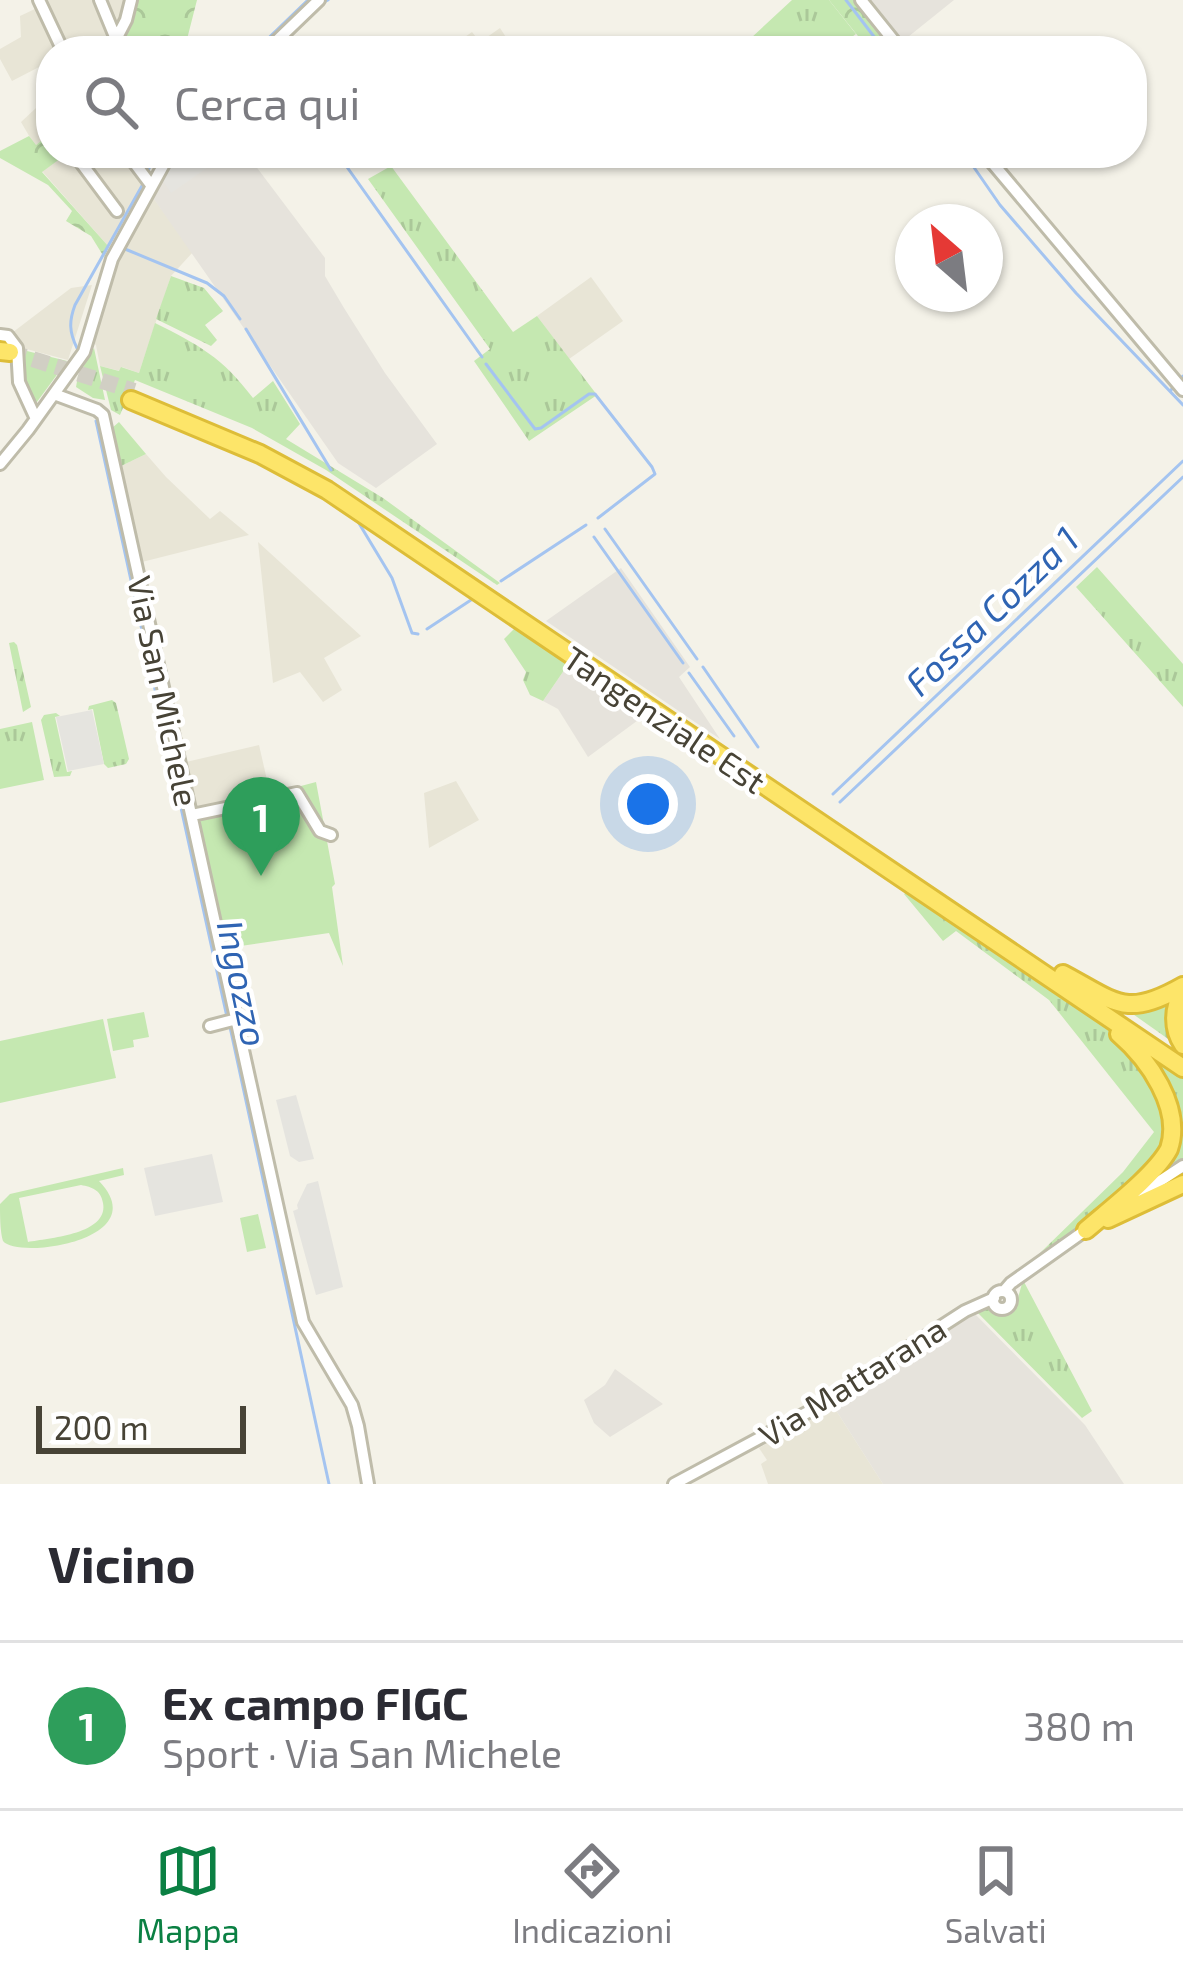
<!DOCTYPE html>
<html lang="it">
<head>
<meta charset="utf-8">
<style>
  body { margin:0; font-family:"Exo 2",sans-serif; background:#f2f2f3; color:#2b2b33 }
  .compass { position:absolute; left:895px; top:204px; width:108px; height:108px; border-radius:50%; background:#fff; box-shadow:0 3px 9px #0004; rotate:332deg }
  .scale { position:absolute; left:36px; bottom:30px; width:210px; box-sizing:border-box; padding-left:12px; border:6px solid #474336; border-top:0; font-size:33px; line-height:42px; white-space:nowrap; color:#474336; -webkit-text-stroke:9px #fff; paint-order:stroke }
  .you { position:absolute; left:648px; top:804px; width:42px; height:42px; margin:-30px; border:9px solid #fff; border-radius:50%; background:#1a73e8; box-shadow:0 0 0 18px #1a73e833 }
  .badge { display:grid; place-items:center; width:78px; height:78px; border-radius:50%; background:#0b8043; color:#fff; font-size:39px; font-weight:700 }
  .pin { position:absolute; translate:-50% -99px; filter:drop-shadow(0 3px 6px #0008) }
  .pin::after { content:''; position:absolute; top:63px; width:42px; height:36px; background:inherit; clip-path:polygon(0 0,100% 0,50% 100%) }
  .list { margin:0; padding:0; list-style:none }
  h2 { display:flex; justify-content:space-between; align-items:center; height:156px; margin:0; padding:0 48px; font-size:51px }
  h2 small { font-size:39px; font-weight:400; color:#7c7c81 }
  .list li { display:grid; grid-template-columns:78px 1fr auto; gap:36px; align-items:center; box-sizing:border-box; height:168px; padding:0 48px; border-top:3px solid #e1e1e2 }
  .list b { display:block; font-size:45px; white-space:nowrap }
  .list p { margin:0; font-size:39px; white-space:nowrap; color:#7c7c81 }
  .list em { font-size:39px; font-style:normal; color:#7c7c81 }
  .icon { flex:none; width:66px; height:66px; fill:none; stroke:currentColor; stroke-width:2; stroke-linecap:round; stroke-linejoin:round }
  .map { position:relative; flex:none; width:1183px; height:1484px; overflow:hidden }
  .search { position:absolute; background:#fff; box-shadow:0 3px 9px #0004; left:36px; right:36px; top:36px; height:132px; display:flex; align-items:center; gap:30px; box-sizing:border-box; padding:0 42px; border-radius:48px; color:#7c7c81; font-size:45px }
  .sheet { height:324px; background:#fff }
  nav { display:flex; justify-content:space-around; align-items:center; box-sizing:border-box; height:168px; border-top:3px solid #e1e1e2; background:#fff; font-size:33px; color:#7c7c81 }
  nav a { display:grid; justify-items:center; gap:6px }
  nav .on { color:#0b8043 }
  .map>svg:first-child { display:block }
  .residential { fill:#e8e5d6 }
  .industrial { fill:#e6e3dc }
  .grass { fill:url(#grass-tufts) }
  .forest { fill:url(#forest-crowns) }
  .pitch { fill:#c5e8b1; fill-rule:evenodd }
  .parking { fill:#e5e4df }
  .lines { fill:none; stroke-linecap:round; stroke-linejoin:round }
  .stream { stroke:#a4c4f0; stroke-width:3 }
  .highway-tunnel { stroke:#d1cfc4; stroke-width:16; stroke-dasharray:16 8; stroke-linecap:butt }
  .minor-casing { stroke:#bfbcaa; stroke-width:16 }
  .highway-casing { stroke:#ddbd38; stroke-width:22 }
  .minor { stroke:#fff; stroke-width:10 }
  .highway { stroke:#fde569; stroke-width:16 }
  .labels { text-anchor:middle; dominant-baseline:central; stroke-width:9; stroke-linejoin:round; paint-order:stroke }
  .street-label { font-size:33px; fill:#474336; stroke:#fff }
  .water-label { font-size:36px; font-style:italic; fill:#2f64b3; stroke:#fff }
</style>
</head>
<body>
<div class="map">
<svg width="1183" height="1484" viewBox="0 0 1183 1484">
  <defs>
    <pattern id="grass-tufts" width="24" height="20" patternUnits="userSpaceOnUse" patternTransform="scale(3)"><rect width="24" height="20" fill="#c5e8b1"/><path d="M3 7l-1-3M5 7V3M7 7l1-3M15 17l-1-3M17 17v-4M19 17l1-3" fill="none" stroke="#abc899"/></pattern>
    <pattern id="forest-crowns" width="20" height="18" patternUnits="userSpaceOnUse" patternTransform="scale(3)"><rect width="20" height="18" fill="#c5e8b1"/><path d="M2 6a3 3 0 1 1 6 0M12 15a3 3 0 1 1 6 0" fill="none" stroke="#abc899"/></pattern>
  </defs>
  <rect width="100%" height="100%" fill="#f4f2e8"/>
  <!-- residential -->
  <path class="residential" d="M45,0H124L116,51H70Z
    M37,8L58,51H51V87L41,66L12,81L0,59V49L21,37L20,16Z
    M500,28L515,51H445L472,32L480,42Z
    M51,94V133L35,146L21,122Z
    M68,153H121L144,182L109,247L42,171Z
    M151,195L193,252L171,276L139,373L122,367L120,371L100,366L96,345L90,341L107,278Z
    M591,277L623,321L569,359L537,316Z
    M92,285L68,360L0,342L71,288Z
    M146,454L166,477L210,519L220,511L249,535L138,563L119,467Z
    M258,542L361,636L324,658L342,690L323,702L300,672L273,683Z
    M259,745L270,793L197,812L186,762Z
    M456,781L479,820L429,848L424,793Z
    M832,1404L883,1484H768L761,1464L767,1460L759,1448Z"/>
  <!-- industrial -->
  <path class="industrial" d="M869,0H954L903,41Z
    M175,153H246L325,258V276L344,308L385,373L437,444L376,488L338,463L151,195Z
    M621,568L690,667L679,677L720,739L546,621Z
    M569,663L645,715L588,757L558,709L543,701Z
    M974,1313L1085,1425L1124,1484H883L832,1404Z
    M615,1369L663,1404L610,1437L594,1423L584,1400L605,1385Z"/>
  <!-- grass -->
  <path class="grass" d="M792,0H829L856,34L832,51H737Z
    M391,166L513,332L537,316L597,395L529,441L474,361L490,349L368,179Z
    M171,276L204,288L223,311L205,325L217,340L211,346L156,319Z
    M155,323C199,345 222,357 253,398L273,381L300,424L286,439L383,498L500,583L497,585L326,470L252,428L135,380L120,415L111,410L100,366L119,371L121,367L139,373Z
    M94,348L105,400L93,398L76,387L78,376Z
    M19,349L67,361L34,406L22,382Z
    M119,422L146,454L119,467L112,428Z
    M1097,567L1183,664V707L1076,587Z
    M516,627L569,663L543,701L530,695L523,680L526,672L504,639Z
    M14,642L17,645L31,707L23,712L9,643Z
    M112,700L116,703L129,759L126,764L108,768L104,764L93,709L88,710L89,706Z
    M56,713L60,716L55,717L67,772L72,771L70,776L54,777L41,720L44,715Z
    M32,722L44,780L0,789V729Z
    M909,890L1115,1030L1166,1101L1167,1137L1148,1167L1101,1213L1040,1253L1123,1172L1154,1132L1049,1000L956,931L943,941L904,894Z
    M1170,997L1174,1041H1171L1130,1012Z
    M1155,1056L1183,1073V1159L1131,1194L1147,1180L1179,1117L1173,1094L1153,1059Z
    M1023,1280L1092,1411L1082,1418L976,1311L986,1308L994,1312L1006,1313L1016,1305Z"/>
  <!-- forest -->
  <path class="forest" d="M124,0H197L184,51H116Z
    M829,0H853L895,51H870Z
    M51,133V153H68L42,172L109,247L104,257L91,236L66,221L72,211L48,185L0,158V151L29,136L36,145Z"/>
  <!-- pitch -->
  <path class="pitch" d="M316,782L335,884L332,887L343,966L329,933L227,948L192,815Z
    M144,1012L149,1037L133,1040L134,1047L113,1051L107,1019Z
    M103,1019L116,1078L0,1103V1041Z
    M123,1168L124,1175L99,1181C156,1240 18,1260 3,1241C0,1232 0,1214 0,1204L10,1194ZM81,1185C92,1187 101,1190 103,1203C109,1234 50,1238 28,1242L19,1198Z
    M258,1214L266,1248L247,1252L240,1218Z"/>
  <!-- parking -->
  <path class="parking" d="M176,153H226L227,154L171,193L161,178Z
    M92,710L104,764L68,771L56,717Z
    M296,1095L314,1159L299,1162L290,1156L276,1100Z
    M212,1154L223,1202L155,1216L144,1168Z
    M318,1181L343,1287L316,1295L293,1211L298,1209L297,1205L307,1184Z"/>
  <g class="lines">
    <!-- stream -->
    <path class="stream" d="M846,0L885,51
      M326,1L328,0
      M297,28L314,13
      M255,51L308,0
      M337,153L482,357
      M964,153L1000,205L1076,293L1183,405
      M148,170L158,153
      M125,249L207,283L224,296L240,319
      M246,329L331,470
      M77,348C69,332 69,321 75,305L143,184
      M486,364L535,429L541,428L589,394H595L652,467L655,474L598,518
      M1171,390L1183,376
      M96,421L227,1017
      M357,520L392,578L412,633L418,634
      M605,529L697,659
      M594,537L683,663
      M501,581L586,525
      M427,629L474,598
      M703,667L758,747
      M689,673L734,736
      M833,794L1183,461
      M840,802L1183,477
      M230,1027L329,1484"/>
    <!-- highway-tunnel -->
    <path class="highway-tunnel" d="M10,352L134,391"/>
    <defs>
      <path id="minor" d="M39,0L63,51
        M100,0L116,39
        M861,0L902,51
        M110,51L126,20L131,0
        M266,51L319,0
        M85,153L82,164L117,211
        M127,153L151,185
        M984,153L1183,390
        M0,335L8,336L17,348L19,382L36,419
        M54,394L97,410L103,415L303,1322L352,1405L358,1426L368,1484
        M0,464L28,430L84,352L112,259L170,153
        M192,815L297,793L320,831L331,835
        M210,1026L237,1019
        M1131,1200L1183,1166
        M1004,1291L1011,1283L1090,1227
        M993 1300a9 9 0 1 1 18 0a9 9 0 1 1-18 0Z
        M674,1484L810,1411L965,1311L994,1298"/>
      <path id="highway" d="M0,351L10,352
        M131,400L260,454L327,490L1183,1068
        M1063,974C1116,1002 1125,1019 1183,986
        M1183,991C1173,1008 1172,1028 1183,1045
        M1108,1219L1183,1184
        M1086,1230C1109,1210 1155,1175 1169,1149C1183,1108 1148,1059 1119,1034"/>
    </defs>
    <!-- minor casing -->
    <use href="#minor" class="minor-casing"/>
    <!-- highway casing -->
    <use href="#highway" class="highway-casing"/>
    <!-- minor -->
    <use href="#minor" class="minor"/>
    <!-- highway -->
    <use href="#highway" class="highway"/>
  </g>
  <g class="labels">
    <!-- street labels -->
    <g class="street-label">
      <text transform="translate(164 691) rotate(78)">Via San Michele</text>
      <text transform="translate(665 719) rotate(34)">Tangenziale Est</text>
      <text transform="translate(852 1381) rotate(-32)">Via Mattarana</text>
    </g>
    <!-- water labels -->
    <g class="water-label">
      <text transform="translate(991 610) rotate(-44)">Fossa Cozza 1</text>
      <text transform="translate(244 983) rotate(78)">Ingozzo</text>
    </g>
  </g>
</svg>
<svg class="compass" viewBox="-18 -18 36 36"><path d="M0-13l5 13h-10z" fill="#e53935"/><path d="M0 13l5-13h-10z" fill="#7c7c81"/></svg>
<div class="scale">200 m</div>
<div class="you"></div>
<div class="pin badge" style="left:261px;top:876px;background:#2e9e5b">1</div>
<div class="search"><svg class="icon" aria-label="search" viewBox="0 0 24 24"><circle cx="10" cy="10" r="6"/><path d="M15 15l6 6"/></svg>Cerca qui</div>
</div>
<section class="sheet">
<h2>Vicino<small></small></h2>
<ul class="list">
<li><span class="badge" style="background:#2e9e5b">1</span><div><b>Ex campo FIGC</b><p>Sport · Via San Michele</p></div><em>380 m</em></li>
</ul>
</section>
<nav>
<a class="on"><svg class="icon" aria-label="map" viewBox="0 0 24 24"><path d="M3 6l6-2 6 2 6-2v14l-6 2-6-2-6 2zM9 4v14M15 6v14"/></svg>Mappa</a>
<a><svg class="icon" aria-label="directions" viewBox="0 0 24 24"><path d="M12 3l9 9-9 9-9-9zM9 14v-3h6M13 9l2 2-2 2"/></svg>Indicazioni</a>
<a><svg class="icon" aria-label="saved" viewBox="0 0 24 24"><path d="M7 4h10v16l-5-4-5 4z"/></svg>Salvati</a>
</nav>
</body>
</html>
